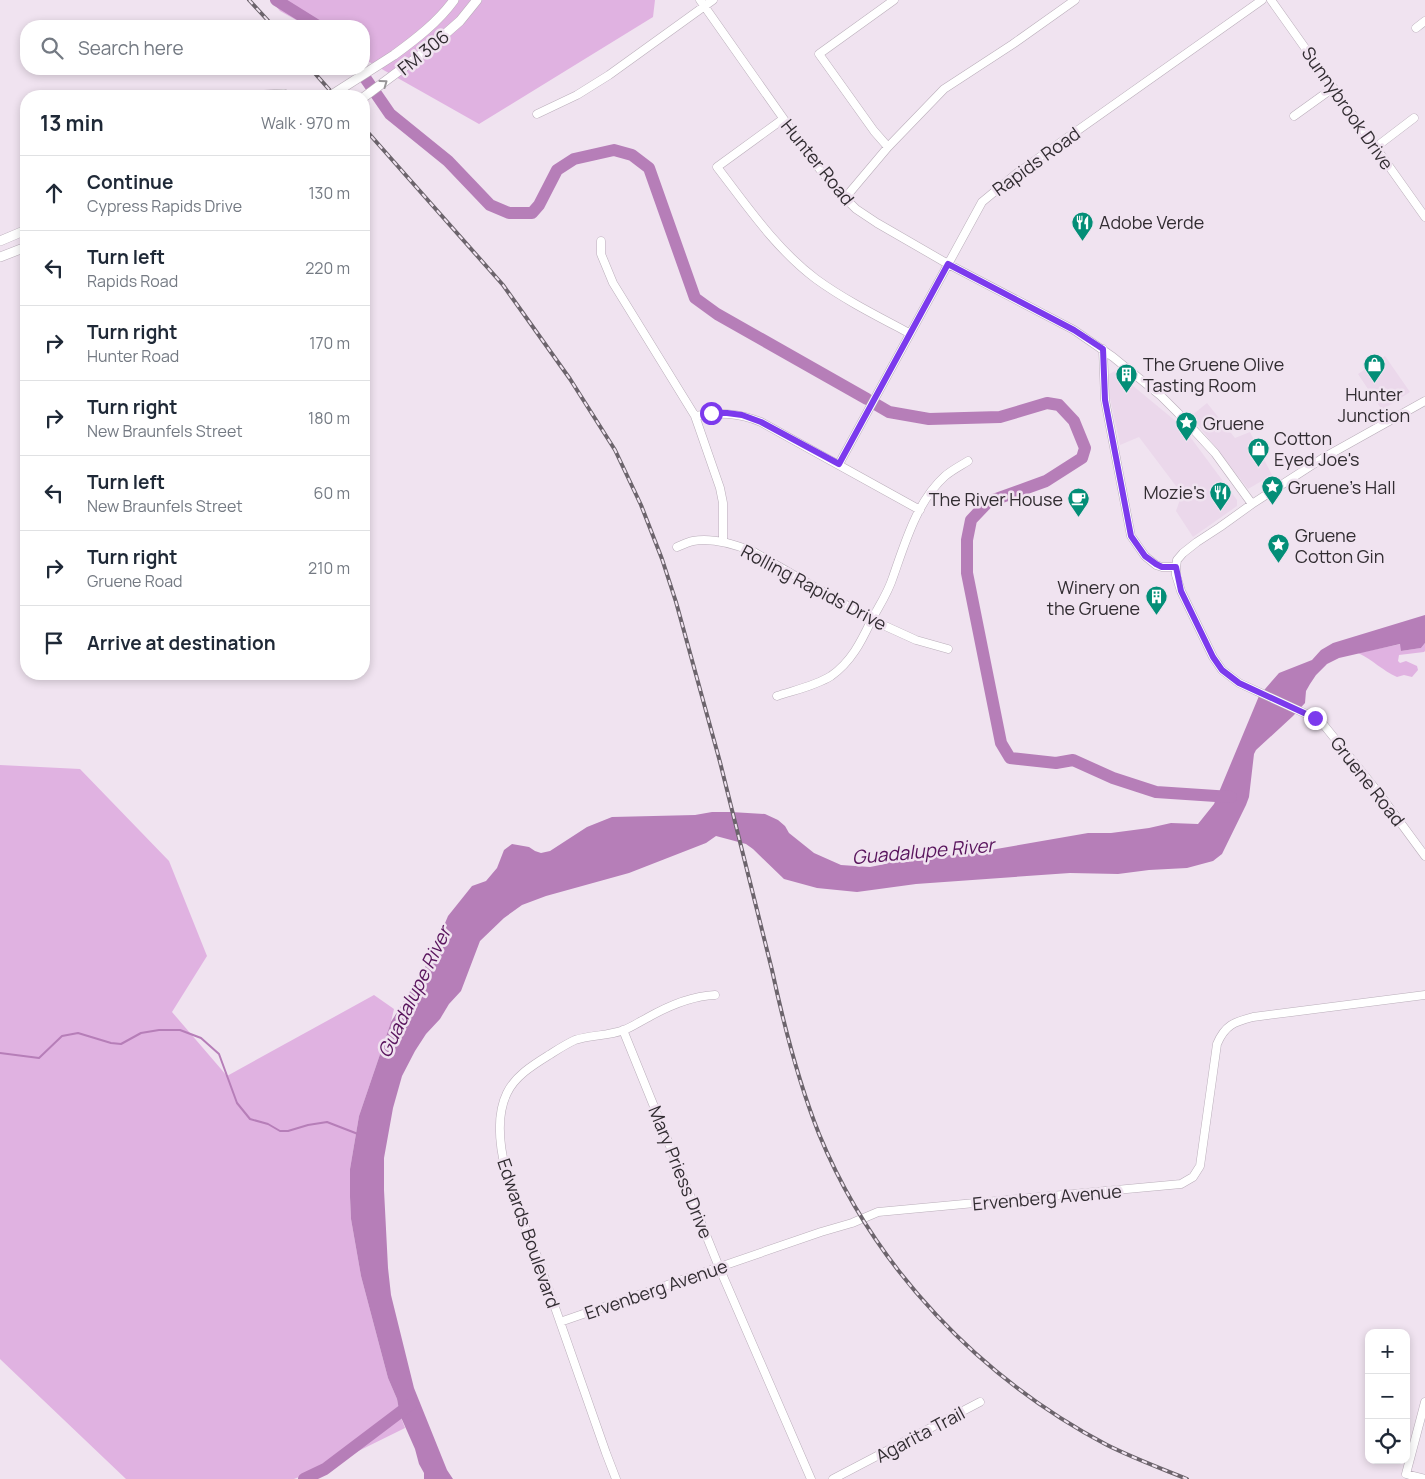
<!DOCTYPE html>
<html lang="en">
<head>
<meta charset="utf-8">
<style>
  body { margin:0; font-family:Manrope,sans-serif; background:#f6f6f7; color:#1f2937 }
  .controls { position:absolute; right:15px; bottom:15px; display:grid; overflow:hidden; border-radius:10px; box-shadow:0 2px 8px #0003 }
  .controls button { width:45px; height:45px; display:grid; place-items:center; padding:0; border:0; border-bottom:1px solid #e0e1e3; background:#fff; color:#1f2937; font:25px sans-serif }
  .stop { position:absolute; width:15px; height:15px; margin:-11px; border:4px solid #7c3aed; border-radius:50%; background:#fff }
  .stop.end { background:#7c3aed; border-color:#fff; box-shadow:0 1px 5px #0008 }
  .list { margin:0; padding:0; list-style:none }
  h2 { display:flex; justify-content:space-between; align-items:center; height:65px; margin:0; padding:0 20px; font-size:21px }
  h2 small { font-size:16px; font-weight:400; color:#747a83 }
  .list li { display:grid; grid-template-columns:32px 1fr auto; gap:15px; align-items:center; box-sizing:border-box; height:75px; padding:0 20px; border-top:1px solid #e0e1e3 }
  .list b { display:block; font-size:19px; white-space:nowrap }
  .list p { margin:0; font-size:16px; white-space:nowrap; color:#747a83 }
  .list em { font-size:16px; font-style:normal; color:#747a83 }
  .icon { flex:none; width:28px; height:28px; fill:none; stroke:currentColor; stroke-width:2; stroke-linecap:round; stroke-linejoin:round }
  .map { position:relative; flex:none; width:1425px; height:1479px; overflow:hidden }
  .search { position:absolute; background:#fff; box-shadow:0 2px 8px #0003; left:20px; top:20px; width:350px; height:55px; display:flex; align-items:center; gap:12px; box-sizing:border-box; padding:0 18px; border-radius:20px; color:#747a83; font-size:19px }
  .panel { position:absolute; background:#fff; box-shadow:0 2px 8px #0003; left:20px; top:90px; width:350px; height:590px; border-radius:20px }
  .map>svg:first-child { display:block }
  .built { fill:#ebd8eb }
  .green { fill:#e0b2e1 }
  .water { fill:#b67eb8 }
  .lines { fill:none; stroke-linecap:round; stroke-linejoin:round }
  .stream { stroke:#b67eb8; stroke-width:2 }
  .river { stroke:#b67eb8; stroke-width:12 }
  .minor-casing { stroke:#baaeba; stroke-width:9 }
  .major-casing { stroke:#baaeba; stroke-width:10 }
  .minor { stroke:#fff; stroke-width:8 }
  .major { stroke:#fff; stroke-width:9 }
  .rail-casing { stroke:#6c646c; stroke-width:4 }
  .rail { stroke:#f0e3f0; stroke-width:2; stroke-dasharray:5.5; stroke-linecap:butt }
  .major-bridge-casing { stroke:#baaeba; stroke-width:10; stroke-linecap:butt }
  .major-bridge { stroke:#fff; stroke-width:9 }
  .oneway { stroke:#989698 }
  .route { stroke:#7c3aed; stroke-width:6 }
  .labels { text-anchor:middle; dominant-baseline:central; stroke-width:5; stroke-linejoin:round; paint-order:stroke }
  .street-label { font-size:18px; fill:#322d32; stroke:#f0e3f0 }
  .poi-label { font-size:18px; fill:#322d32; stroke:#f0e3f0; text-anchor:start }
  .water-label { font-size:19px; font-style:italic; fill:#58135c; stroke:#f0e3f0 }
</style>
</head>
<body>
<div class="map">
<svg width="1425" height="1479" viewBox="0 0 1425 1479">
  <rect width="100%" height="100%" fill="#f0e3f0"/>
  <!-- built -->
  <path class="built" d="M1385,356L1410,392L1382,410L1358,374Z
    M1115,371L1178,423L1188,434L1237,500V506L1193,537L1176,511L1182,494L1139,437L1120,445L1107,384L1109,374Z
    M1207,403L1235,438L1250,432L1272,475L1248,489L1191,416Z"/>
  <!-- green -->
  <path class="green" d="M271,0H655L653,17L479,124L364,59V26H307L280,11Z
    M1425,643V651L1424,652L1399,655L1398,661L1400,663L1406,661L1417,666L1418,670L1412,677L1404,675L1397,677C1383,671 1373,660 1358,653L1401,644V651L1421,648Z
    M0,765L80,769L169,861L207,956L172,1012L227,1076L374,995L394,1009L391,1022L359,1116L350,1169V1197L351,1219L361,1276L388,1378L397,1399L400,1415L405,1428L332,1464L294,1479H126L0,1359Z"/>
  <!-- water -->
  <path class="water" d="M1425,615V643L1421,648L1401,651L1400,644L1339,658L1327,664L1316,675L1310,684L1306,691L1305,703L1293,716L1256,750L1254,754L1249,797L1246,805L1222,854L1213,861L1187,868L1149,870L1118,874L1070,873L916,884L857,892L817,888L784,879L753,849L746,844L716,836L706,843L629,873L546,896L522,905L504,918L480,941L461,991L449,1004L440,1019L426,1034L415,1051L402,1076L393,1108L384,1158V1190L388,1268L391,1295L414,1388L447,1470L453,1479H424V1473L419,1464L415,1449L400,1415L397,1399L388,1378L361,1276L351,1219L350,1197V1169L359,1116L391,1022L430,959L448,916L472,886L486,881L497,868L504,850L512,844L529,847L535,851L541,853L550,851L587,827L612,817L695,815L712,812H731L765,814L778,820L785,826L789,833L814,853L841,865L870,867L885,864L894,860L973,853L1088,833H1111L1149,828L1171,823L1198,824L1214,804L1259,696L1279,673L1312,660L1321,650L1333,643Z"/>
  <g class="lines">
    <!-- stream -->
    <path class="stream" d="M0,1053L39,1058L62,1036L78,1033L111,1043L121,1044L141,1033L159,1030H180L201,1038L219,1054L237,1103L250,1119L268,1124L280,1131H288L308,1125L327,1122L358,1134"/>
    <!-- river -->
    <path class="river" d="M276,0L318,26
      M359,69L390,114L448,161L490,205L509,213H532L539,205L557,170L574,159L614,150L632,155L649,168L695,298L717,314L867,399
      M877,405L889,412L929,419L1000,417L1047,403L1059,405L1074,421L1085,448L1082,458L1046,481L988,502L971,520L967,540V573L1001,743L1010,758L1056,763L1073,760L1113,778L1156,792L1231,797
      M304,1479L325,1469L411,1404"/>
    <defs>
      <path id="minor" d="M700,0L814,162L834,187L856,209L877,223L948,264L1074,330L1113,357L1161,396L1178,413L1215,453L1252,504
        M1271,0L1425,217
        M1416,28L1425,21
        M537,114L577,95L609,75L713,0
        M1294,116L1333,88
        M783,119L717,167C747,206 776,249 816,279C845,300 877,316 909,333
        M888,147L874,131L819,54L894,0
        M1376,147L1414,118
        M845,198L888,147L944,89L1013,44L1075,0
        M601,241V254L613,283L695,416L720,488L723,503V542
        M1103,349L1105,400L1131,536L1145,556L1156,565L1162,567H1176
        M1425,401L1323,458L1252,504L1220,527L1197,542L1183,553L1177,560L1176,567V575L1181,591L1213,657L1222,670L1239,683L1315,718L1323,724L1378,792L1425,856
        M695,416C719,412 739,413 761,422L920,510
        M839,464L982,202L1016,174L1262,0
        M677,547C682,545 688,542 693,541C712,537 734,544 752,551L872,620L916,640L948,649
        M777,696C795,690 815,686 831,676C851,662 861,642 871,621C879,606 888,593 893,577C905,543 917,501 945,476C952,470 960,466 968,461
        M623,1030L719,1267L811,1479
        M560,1322L821,1232L852,1223L878,1212L1181,1184L1193,1177L1200,1166L1217,1044C1225,1025 1234,1022 1253,1017L1425,995
        M1425,1402L1406,1474L1425,1479
        M616,1479L606,1453L537,1256C519,1213 485,1138 507,1093C515,1076 533,1065 549,1055C557,1050 566,1044 575,1040C590,1035 608,1036 624,1030C632,1027 639,1022 647,1018C668,1006 691,996 715,995
        M833,1479L980,1402"/>
      <path id="major" d="M394,55C416,39 438,22 454,0
        M259,96L264,95L284,94L287,96
        M364,97L427,50L460,21L477,0
        M0,241L26,230
        M0,257L26,247"/>
    </defs>
    <!-- minor casing -->
    <use href="#minor" class="minor-casing"/>
    <!-- major casing -->
    <use href="#major" class="major-casing"/>
    <!-- minor -->
    <use href="#minor" class="minor"/>
    <!-- major -->
    <use href="#major" class="major"/>
    <defs>
      <path id="rail" d="M249,0L273,26
        M311,69L335,96
        M364,128L503,285L570,379L615,450L641,505L662,559L676,602L720,762L772,970C784,1026 798,1081 819,1134C874,1268 980,1378 1107,1445C1133,1458 1160,1468 1187,1479"/>
    </defs>
    <!-- rail casing -->
    <use href="#rail" class="rail-casing"/>
    <!-- rail -->
    <use href="#rail" class="rail"/>
    <defs>
      <path id="major-bridge" d="M330,96L394,55"/>
    </defs>
    <!-- major-bridge casing -->
    <use href="#major-bridge" class="major-bridge-casing"/>
    <!-- major-bridge -->
    <use href="#major-bridge" class="major-bridge"/>
  </g>
  <!-- one-way arrows -->
  <defs><path id="oneway-chevron" d="M-2-3.5L2.5 0L-2 3.5" fill="none" stroke-width="1.6" stroke-linecap="round" stroke-linejoin="round" transform="scale(1.25)"/></defs>
  <use class="oneway" href="#oneway-chevron" transform="translate(384 83) rotate(-36)"/>
  <g class="lines">
    <!-- route -->
    <path class="route" d="M711,413H727L742,415L761,422L839,464L948,264L1074,330L1103,349L1105,400L1131,536L1145,556L1156,564L1162,567H1176L1181,591L1213,657L1222,670L1239,683L1315,718"/>
  </g>
  <!-- icons -->
  <defs>
    <symbol id="restaurant-pin" viewBox="-11 -11 22 30"><path d="M0 17L-7.5 6A9.5 9.5 0 1 1 7.5 6Z" fill="#038e77" stroke="#f0e3f0"/><path d="M-5-6h1v4h1v-4h1v4h1v-4h1v5L-1.5 .5V6h-2V.5L-5-1ZM5-6V6H3V1.5H1.5Q1.5-4 5-6Z" fill="#fff"/></symbol>
    <symbol id="shop-pin" viewBox="-11 -11 22 30"><path d="M0 17L-7.5 6A9.5 9.5 0 1 1 7.5 6Z" fill="#038e77" stroke="#f0e3f0"/><path d="M-5-2.5h2.3a2.7 3.5 0 0 1 5.4 0H5L5.5 6h-11ZM-1.5-2.5h3a1.5 2.3 0 0 0-3 0Z" fill="#fff"/></symbol>
    <symbol id="building-pin" viewBox="-11 -11 22 30"><path d="M0 17L-7.5 6A9.5 9.5 0 1 1 7.5 6Z" fill="#038e77" stroke="#f0e3f0"/><path d="M-4-6H4V6H1V3H-1V6H-4ZM-2.5-4.3h1.7v1.8h-1.7ZM.8-4.3h1.7v1.8H.8ZM-2.5-1h1.7V.8h-1.7ZM.8-1h1.7V.8H.8Z" fill="#fff"/></symbol>
    <symbol id="sight-pin" viewBox="-11 -11 22 30"><path d="M0 17L-7.5 6A9.5 9.5 0 1 1 7.5 6Z" fill="#038e77" stroke="#f0e3f0"/><path d="M0-6L1.8-2.2L6-1.7L2.9 1.2L3.7 5.4L0 3.3L-3.7 5.4L-2.9 1.2L-6-1.7L-1.8-2.2Z" fill="#fff"/></symbol>
    <symbol id="cafe-pin" viewBox="-11 -11 22 30"><path d="M0 17L-7.5 6A9.5 9.5 0 1 1 7.5 6Z" fill="#038e77" stroke="#f0e3f0"/><path d="M-5.5-4.5H6V0H3Q3 3.5 0 3.5H-2.5Q-5.5 3.5-5.5 0ZM3-3.2v2h1.7v-2ZM-6 4.5H4V6H-6Z" fill="#fff"/></symbol>
  </defs>
  <g fill-rule="evenodd">
    <use href="#restaurant-pin" x="1070" y="210" width="25" height="34"/>
    <use href="#shop-pin" x="1362" y="352" width="25" height="34"/>
    <use href="#building-pin" x="1114" y="362" width="25" height="34"/>
    <use href="#sight-pin" x="1174" y="410" width="25" height="34"/>
    <use href="#shop-pin" x="1246" y="436" width="25" height="34"/>
    <use href="#sight-pin" x="1260" y="474" width="25" height="34"/>
    <use href="#restaurant-pin" x="1208" y="480" width="25" height="34"/>
    <use href="#cafe-pin" x="1066" y="486" width="25" height="34"/>
    <use href="#sight-pin" x="1266" y="532" width="25" height="34"/>
    <use href="#building-pin" x="1144" y="584" width="25" height="34"/>
  </g>
  <g class="labels">
    <!-- street labels -->
    <g class="street-label">
      <text transform="translate(423 52) rotate(-39)">FM 306</text>
      <text transform="translate(1348 108) rotate(55)">Sunnybrook Drive</text>
      <text transform="translate(1036 161) rotate(-36)">Rapids Road</text>
      <text transform="translate(818 162) rotate(51)">Hunter Road</text>
      <text transform="translate(814 587) rotate(28)">Rolling Rapids Drive</text>
      <text transform="translate(1368 781) rotate(52)">Gruene Road</text>
      <text transform="translate(681 1172) rotate(68)">Mary Priess Drive</text>
      <text transform="translate(1047 1197) rotate(-5)">Ervenberg Avenue</text>
      <text transform="translate(529 1233) rotate(71)">Edwards Boulevard</text>
      <text transform="translate(656 1289) rotate(-19)">Ervenberg Avenue</text>
      <text transform="translate(920 1434) rotate(-28)">Agarita Trail</text>
    </g>
    <!-- poi labels -->
    <g class="poi-label">
      <text x="1099" y="222">Adobe Verde</text>
      <text x="1143" y="364">The Gruene Olive<tspan x="1143" dy="21">Tasting Room</tspan></text>
      <text x="1374" y="394" text-anchor="middle">Hunter<tspan x="1374" dy="21">Junction</tspan></text>
      <text x="1203" y="423">Gruene</text>
      <text x="1274" y="438">Cotton<tspan x="1274" dy="21">Eyed Joe's</tspan></text>
      <text x="1288" y="487">Gruene's Hall</text>
      <text x="1205" y="492" text-anchor="end">Mozie's</text>
      <text x="1063" y="499" text-anchor="end">The River House</text>
      <text x="1295" y="535">Gruene<tspan x="1295" dy="21">Cotton Gin</tspan></text>
      <text x="1140" y="587" text-anchor="end">Winery on<tspan x="1140" dy="21">the Gruene</tspan></text>
    </g>
    <!-- water labels -->
    <g class="water-label">
      <text transform="translate(923 851) rotate(-5)">Guadalupe River</text>
      <text transform="translate(414 992) rotate(-64)">Guadalupe River</text>
    </g>
  </g>
</svg>
<div class="controls">
<button>+</button>
<button>−</button>
<button><svg class="icon" aria-label="locate" viewBox="0 0 24 24"><circle cx="12" cy="12" r="6"/><path d="M12 2v4M12 18v4M2 12h4M18 12h4"/></svg></button>
</div>
<div class="stop" style="left:711px;top:413px"></div>
<div class="stop end" style="left:1315px;top:718px"></div>
<div class="search"><svg class="icon" aria-label="search" viewBox="0 0 24 24"><circle cx="10" cy="10" r="6"/><path d="M15 15l6 6"/></svg>Search here</div>
<section class="panel">
<h2>13 min<small>Walk · 970 m</small></h2>
<ul class="list">
<li><svg class="icon" aria-label="ahead" viewBox="0 0 24 24"><path d="M12 20V5M6 11l6-6 6 6"/></svg><div><b>Continue</b><p>Cypress Rapids Drive</p></div><em>130 m</em></li>
<li><svg class="icon" aria-label="left" viewBox="0 0 24 24"><path d="M17 20v-9H6M10 6l-5 5 5 5"/></svg><div><b>Turn left</b><p>Rapids Road</p></div><em>220 m</em></li>
<li><svg class="icon" aria-label="right" viewBox="0 0 24 24"><path d="M7 20v-9h11M14 6l5 5-5 5"/></svg><div><b>Turn right</b><p>Hunter Road</p></div><em>170 m</em></li>
<li><svg class="icon" aria-label="right" viewBox="0 0 24 24"><path d="M7 20v-9h11M14 6l5 5-5 5"/></svg><div><b>Turn right</b><p>New Braunfels Street</p></div><em>180 m</em></li>
<li><svg class="icon" aria-label="left" viewBox="0 0 24 24"><path d="M17 20v-9H6M10 6l-5 5 5 5"/></svg><div><b>Turn left</b><p>New Braunfels Street</p></div><em>60 m</em></li>
<li><svg class="icon" aria-label="right" viewBox="0 0 24 24"><path d="M7 20v-9h11M14 6l5 5-5 5"/></svg><div><b>Turn right</b><p>Gruene Road</p></div><em>210 m</em></li>
<li><svg class="icon" aria-label="arrive" viewBox="0 0 24 24"><path d="M6 21V4h12l-3 4 3 4H6"/></svg><div><b>Arrive at destination</b></div></li>
</ul>
</section>
</div>
</body>
</html>
